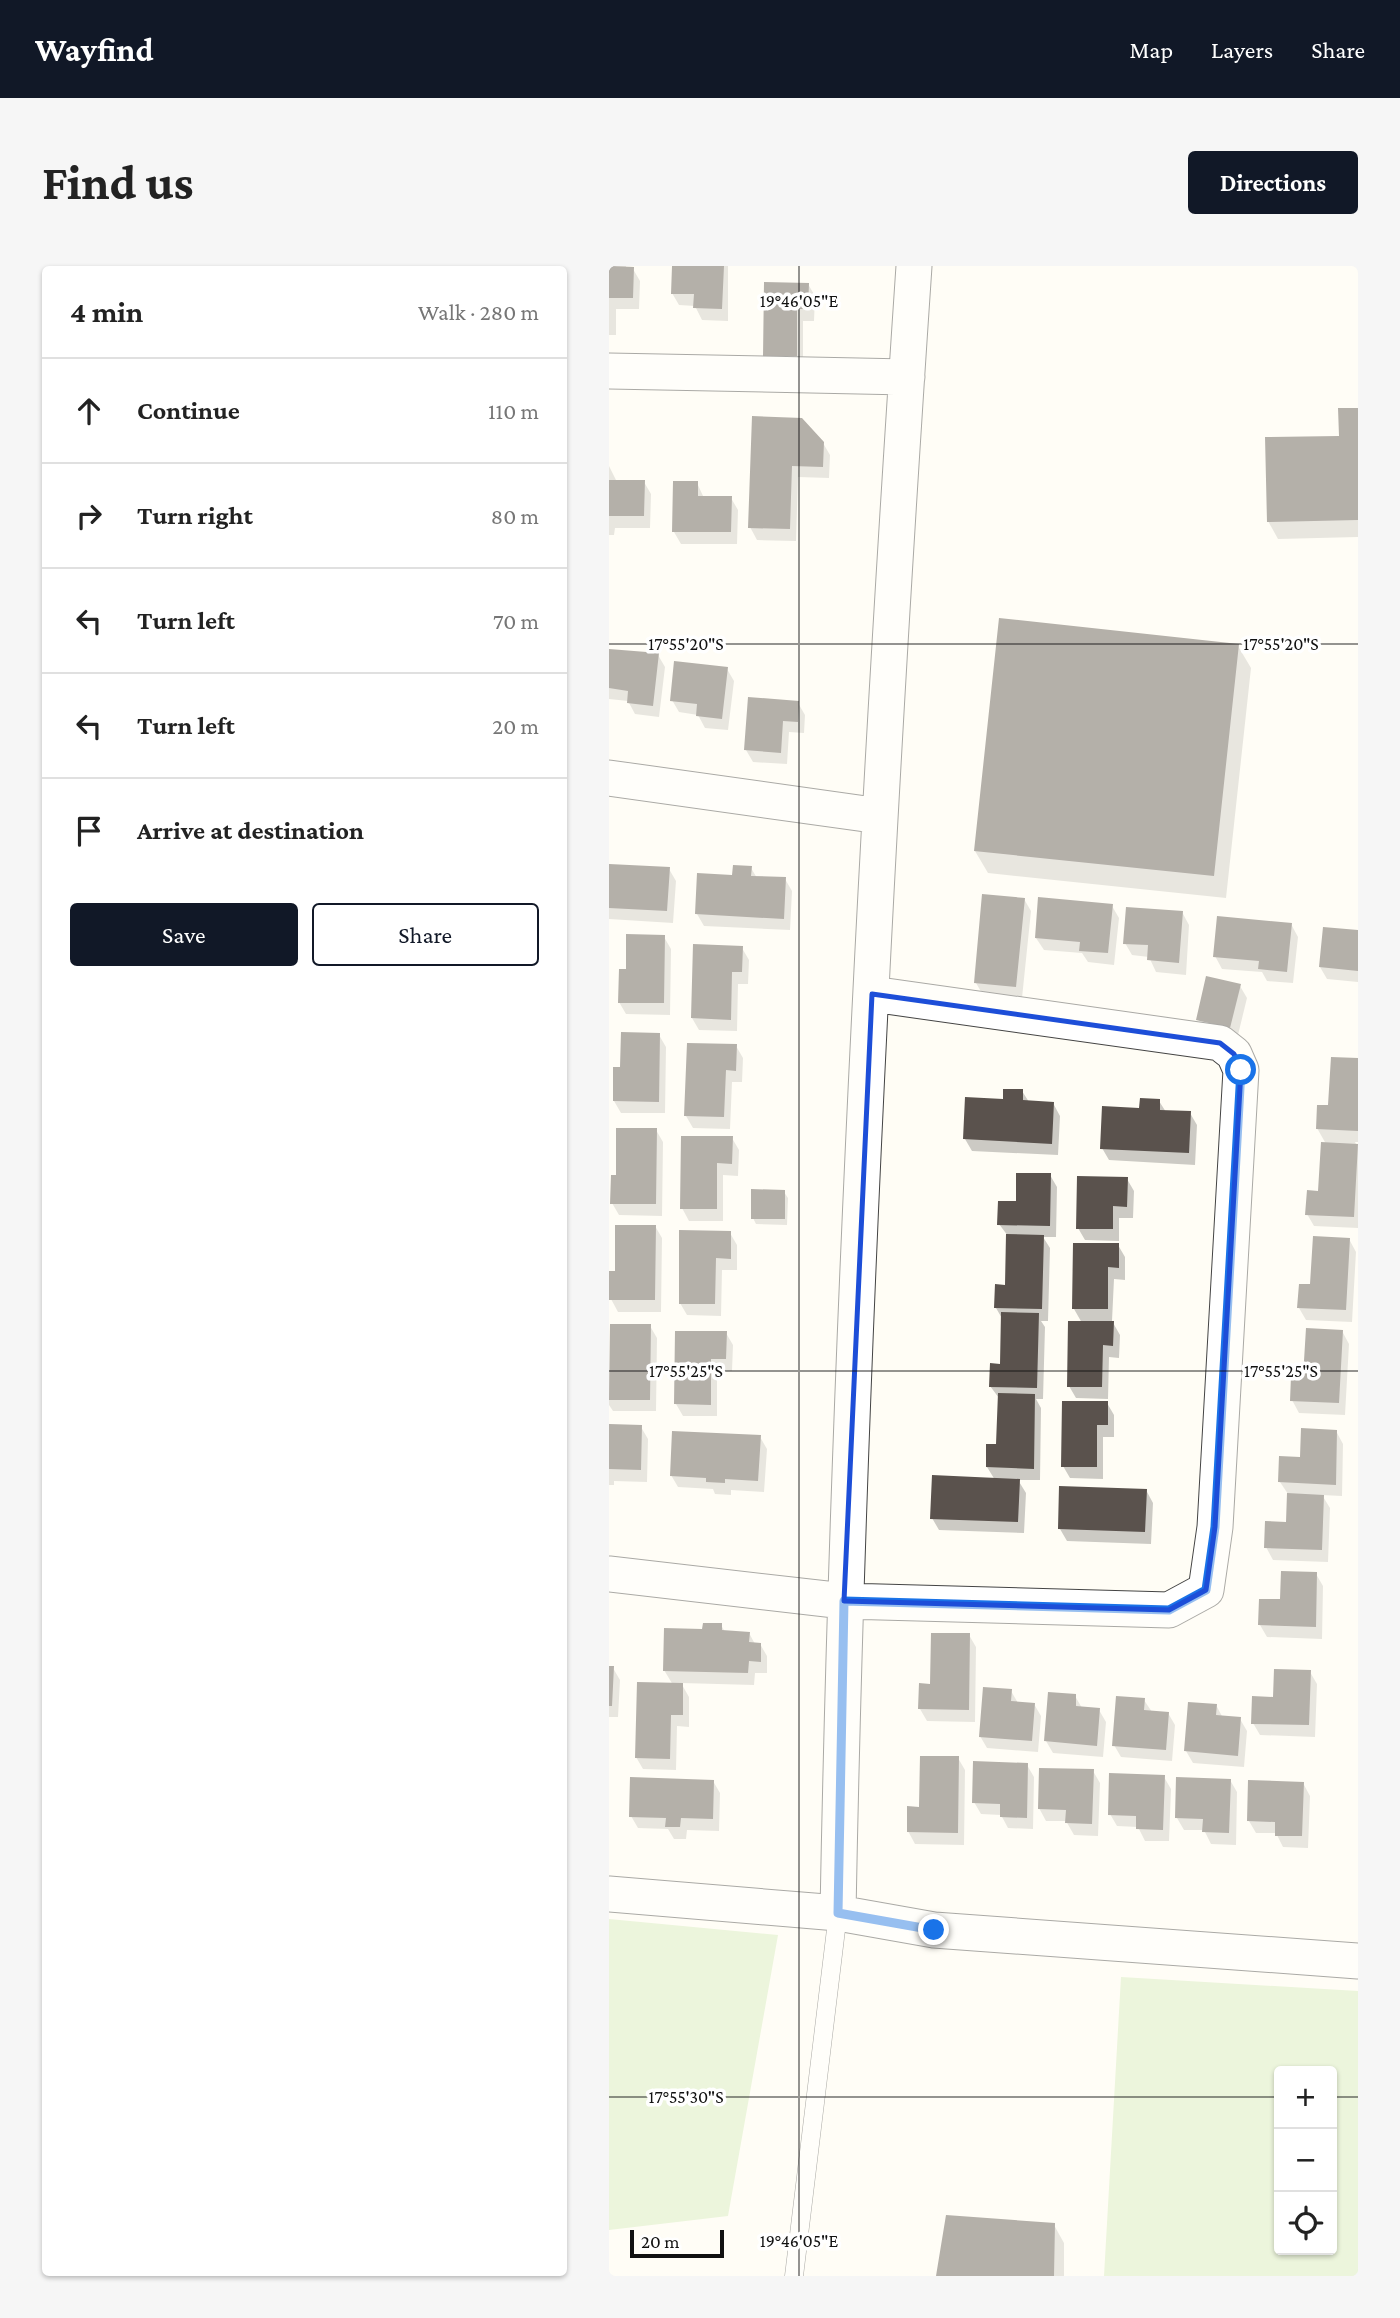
<!DOCTYPE html>
<html lang="en">
<head>
<meta charset="utf-8">
<style>
  body { margin:0; font-family:"Crimson Pro",serif; background:#f6f6f6; color:#222 }
  .controls { position:absolute; right:21px; bottom:21px; display:grid; overflow:hidden; border-radius:7px; box-shadow:0 2px 5px #0004 }
  .controls button { width:63px; height:63px; display:grid; place-items:center; padding:0; border:0; border-bottom:2px solid #e0e0e0; background:#fff; color:#222; font:35px sans-serif }
  .scale { position:absolute; left:21px; bottom:18px; width:94px; box-sizing:border-box; padding-left:7px; border:4px solid #111; border-top:0; font-size:19px; line-height:24px; white-space:nowrap; color:#111; -webkit-text-stroke:5px #fff; paint-order:stroke }
  .stop { position:absolute; width:21px; height:21px; margin:-16px; border:5px solid #1a73e8; border-radius:50%; background:#fff }
  .stop.end { background:#1a73e8; border-color:#fff; box-shadow:0 2px 7px #0008 }
  .list { margin:0; padding:0; list-style:none }
  h2 { display:flex; justify-content:space-between; align-items:center; height:91px; margin:0; padding:0 28px; font-size:30px }
  h2 small { font-size:23px; font-weight:400; color:#767676 }
  .list li { display:grid; grid-template-columns:46px 1fr auto; gap:21px; align-items:center; box-sizing:border-box; height:105px; padding:0 28px; border-top:2px solid #e0e0e0 }
  .list b { display:block; font-size:26px; white-space:nowrap }
  .list em { font-size:23px; font-style:normal; color:#767676 }
  .actions { display:flex; gap:14px; padding:21px 28px }
  .actions a { flex:1; padding:16px 0; border:2px solid #111827; border-radius:7px; text-align:center; font-size:24px; color:#111827 }
  .actions .main { background:#111827; color:#fff }
  .icon { flex:none; width:38px; height:38px; fill:none; stroke:currentColor; stroke-width:2; stroke-linecap:round; stroke-linejoin:round }
  .map { position:relative; flex:none; width:749px; height:2010px; overflow:hidden; border-radius:7px }
  header { display:flex; align-items:center; gap:42px; box-sizing:border-box; height:98px; padding:0 35px; background:#111827; color:#fff }
  header strong { font-size:33px }
  nav { display:flex; gap:38px; margin-inline-start:auto; font-size:24px }
  .intro { display:flex; align-items:center; justify-content:space-between; box-sizing:border-box; height:168px; padding:0 42px }
  h1 { margin:0; font-size:49px }
  .button { padding:18px 32px; border-radius:7px; background:#111827; color:#fff; font-size:24px; font-weight:700 }
  main { display:flex; gap:42px; padding:0 42px }
  aside { flex:1; background:#fff; border-radius:7px; box-shadow:0 2px 5px #0004 }
  .map>svg:first-child { display:block }
  .green { fill:#d5ebbd; fill-rule:evenodd }
  .shadow { fill:#0003 }
  .building { fill:#5a524d }
  .lines { fill:none; stroke-linecap:round; stroke-linejoin:round }
  .service-casing { stroke:#444; stroke-width:19 }
  .minor-casing { stroke:#444; stroke-width:37 }
  .service { stroke:#fff; stroke-width:18 }
  .minor { stroke:#fff; stroke-width:35 }
  .route { stroke:#1a73e8; stroke-width:9 }
  .marked { fill:none; stroke:#1d4ed8; stroke-width:5; stroke-linejoin:round }
  .ticks { fill:none; stroke:#111; stroke-width:2; stroke-opacity:0.45 }
  .ticks-label { font-size:18px; text-anchor:middle; fill:#111; stroke:#fff; stroke-width:7; stroke-linejoin:round; paint-order:stroke }
</style>
</head>
<body>
<header>
<strong>Wayfind</strong>
<nav><a>Map</a><a>Layers</a><a>Share</a></nav>
</header>
<div class="intro"><h1>Find us</h1><a class="button">Directions</a></div>
<main>
<aside>
<h2>4 min<small>Walk · 280 m</small></h2>
<ul class="list">
<li><svg class="icon" aria-label="ahead" viewBox="0 0 24 24"><path d="M12 20V5M6 11l6-6 6 6"/></svg><div><b>Continue</b></div><em>110 m</em></li>
<li><svg class="icon" aria-label="right" viewBox="0 0 24 24"><path d="M7 20v-9h11M14 6l5 5-5 5"/></svg><div><b>Turn right</b></div><em>80 m</em></li>
<li><svg class="icon" aria-label="left" viewBox="0 0 24 24"><path d="M17 20v-9H6M10 6l-5 5 5 5"/></svg><div><b>Turn left</b></div><em>70 m</em></li>
<li><svg class="icon" aria-label="left" viewBox="0 0 24 24"><path d="M17 20v-9H6M10 6l-5 5 5 5"/></svg><div><b>Turn left</b></div><em>20 m</em></li>
<li><svg class="icon" aria-label="arrive" viewBox="0 0 24 24"><path d="M6 21V4h12l-3 4 3 4H6"/></svg><div><b>Arrive at destination</b></div></li>
</ul>
<div class="actions"><a class="main">Save</a><a>Share</a></div>
</aside>
<div class="map">
<svg width="749" height="2010" viewBox="0 0 749 2010">
  <rect width="100%" height="100%" fill="#fffdf5"/>
  <!-- green -->
  <path class="green" d="M0,1653L169,1669L119,1950L0,1964Z
    M512,1711L749,1725V2010H495ZM723,1805V1984H670V1805Z"/>
  <!-- shadow -->
  <path class="shadow" d="M0,0H17V3H24L31,15L30,43H7V69H0Z
    M65,0H119V55L93,54L86,40L70,39L63,27Z
    M199,18L206,30L205,55H194V102H163L156,89Z
    M749,143V271L669,273L659,255L731,172Z
    M145,152L214,177L221,189L220,212L189,211L187,275L148,274L141,261Z
    M0,200L8,216H35L42,228L41,262H6L5,269H0Z
    M88,217L95,232H122L129,244L128,278H72L65,266Z
    M629,380L642,402L617,632L379,607L366,585Z
    M0,384L49,389L56,401L50,451L26,448L19,435L0,433Z
    M118,403L125,415L119,464L96,462L89,449L70,446L63,434Z
    M189,437L196,449L195,467L180,466L178,498L144,496L137,484Z
    M0,600L60,603L67,615L64,657L0,653Z
    M142,602L148,612L176,613L183,625L181,664L95,660L88,648L125,611Z
    M415,633L422,645L413,732L374,729L367,717Z
    M503,640L510,652L505,699L479,696L473,687L435,684L427,672Z
    M573,646L580,659L577,709L547,706L540,691L523,689L516,677Z
    M682,658L689,671L684,717L658,715L653,706L613,703L606,690Z
    M749,666V716L718,713L711,701Z
    M55,671L62,683L61,749L17,748L10,736L18,705Z
    M133,682L140,694L139,718H129L128,765L90,764L83,752Z
    M631,720L638,732L628,773L596,765L589,753Z
    M50,769L57,781L56,847H12L5,835L13,803Z
    M127,780L134,792L133,816H123L121,863L84,862L77,850Z
    M749,794V876H746L749,882V962L705,960L698,948L711,926L717,878L708,862Z
    M413,825L420,836L444,837L451,850L449,889L363,885L356,873L395,834Z
    M550,835L557,846L581,847L588,859L586,899L500,894L493,882Z
    M47,864L54,876L53,950L10,949L3,937L8,911Z
    M123,872L130,884L129,910L114,909V955H80L73,942Z
    M441,909L448,921L447,971H434L441,982L439,1055H432L436,1061L434,1133H427L432,1142L431,1214H409L417,1227L415,1267L330,1264L323,1252L386,1214L378,1201L389,1180L390,1132L381,1120L392,1100L394,1054L387,1042L397,1021L399,970L390,958L408,937Z
    M518,913L525,925L524,952H510V975L476,974L469,962Z
    M175,926L179,932L178,959L147,958L144,952Z
    M46,960L53,972L52,1046H9L2,1033L7,1007Z
    M121,967L128,979V1004H113L112,1050L78,1049L71,1037Z
    M740,973L747,986L743,1056L697,1054L690,1042Z
    M509,979L516,991V1014L505,1013L503,1055L511,1069L510,1092L500,1091L499,1133L467,1132L460,1120L473,1057L465,1043Z
    M41,1060L48,1072L47,1145H4L0,1139V1107Z
    M733,1065L740,1078L736,1149L690,1147L683,1134Z
    M117,1067L124,1079L123,1105L108,1104V1150H74L67,1138Z
    M498,1137L505,1149V1171H494V1213L461,1212L454,1200Z
    M0,1160L32,1161L39,1173L38,1216L5,1215V1219H0Z
    M727,1165L734,1178L733,1230L713,1229L721,1242L719,1296L664,1294L657,1281L678,1257L679,1228L671,1216L692,1193Z
    M151,1171L158,1183L155,1226L122,1224V1229L106,1228L104,1223L69,1221L62,1209Z
    M537,1224L544,1237L542,1278L458,1275L451,1263Z
    M707,1308L714,1320L713,1373L658,1371L651,1359L672,1335Z
    M112,1359L116,1366L140,1367L146,1378H151L158,1390V1407H146L145,1419L72,1417L80,1431V1461L68,1460L67,1504L34,1503L27,1491L64,1419L55,1404L95,1365Z
    M360,1369L367,1381L366,1456L318,1455L311,1443L323,1420Z
    M0,1402H4L11,1414L9,1451H0Z
    M701,1406L708,1418L706,1471L651,1469L644,1457L665,1433Z
    M402,1425L409,1437L425,1438L432,1450L429,1486L378,1482L371,1470Z
    M466,1430L473,1442L490,1444L497,1456L494,1491L444,1487L437,1475Z
    M535,1434L543,1446L559,1447L566,1459L563,1495L512,1491L505,1479Z
    M607,1439L614,1452L631,1453L638,1465L635,1501L584,1497L577,1485Z
    M349,1492L356,1504L355,1579L306,1578L299,1565L312,1543Z
    M418,1499L425,1511L424,1563L399,1562L392,1549L372,1548L365,1536Z
    M484,1505L491,1517L489,1570L465,1569L457,1555H437L430,1542Z
    M555,1511L562,1523L560,1575H536L529,1561L508,1560L501,1548Z
    M621,1514L628,1526L627,1579L602,1578L595,1564H575L568,1552Z
    M104,1515L111,1527L110,1565L78,1564L77,1573H65L59,1563L29,1562L22,1550Z
    M694,1517L701,1530L699,1582L674,1581L667,1567H647L640,1555Z
    M445,1959L455,1977V2010H329Z"/>
  <!-- building -->
  <path class="building" d="M0,0L25,1L24,32H0Z
    M63,0H115L113,43L84,42L85,28H62Z
    M155,16L200,17L199,43H188V90H154Z
    M729,142H749V254L658,256L656,171L730,170Z
    M143,150L193,152L215,176L214,201L183,200L181,263L139,262Z
    M0,214H36L35,250H0Z
    M64,215H89V230H123L122,266H63Z
    M390,352L630,378L605,610L365,585Z
    M0,383L50,387L44,440L18,437L19,425L0,422Z
    M65,395L119,401L113,453L87,450L88,438L61,435Z
    M139,431L190,435L189,456L174,455L172,487L135,484Z
    M0,598L61,601L58,645L0,642Z
    M124,599L143,600L142,610L177,611L175,653L86,648L88,607L123,609Z
    M373,628L416,632L407,721L365,717Z
    M429,631L504,638L499,687L470,685L471,676L426,672Z
    M517,641L574,645L570,697L538,694L539,679L514,678Z
    M608,650L683,657L678,706L649,703L650,695L604,691Z
    M714,661L749,664V705L710,701Z
    M17,668L56,669L55,737H9L10,703H17Z
    M84,678L134,680L133,706H123L122,754L82,752Z
    M597,710L632,718L621,762L587,754Z
    M12,766L51,767L50,836L4,835V801H11Z
    M78,777L128,778L127,805L117,804L115,851L75,850Z
    M722,791L749,792V865L707,863L708,839H719Z
    M394,823H414V834L445,836L443,878L354,873L356,831L394,833Z
    M531,832L551,833V844L582,845L580,887L491,883L493,840L530,842Z
    M7,862H48L47,938H1L2,909H7Z
    M72,870H124L123,898L108,897V943H71Z
    M712,876L749,878L745,951L696,949L698,924L709,925Z
    M407,907H442L441,960L388,959L389,935H407Z
    M468,910L519,911L518,941L504,940V963H467Z
    M142,923L176,924V953H142Z
    M6,959H47L46,1034H0V1005H6Z
    M70,964L122,965V993L107,992L106,1038H70Z
    M397,968L435,969L433,1043L385,1042L386,1018L396,1019Z
    M704,970L741,972L737,1044L688,1042L690,1018H701Z
    M464,977H510V1002L499,1001V1043H463Z
    M392,1046L430,1047L428,1122L380,1121L381,1097L391,1098Z
    M459,1055H505L504,1080L494,1079L493,1121H458Z
    M1,1058H42L41,1134H0Z
    M697,1062L734,1064L730,1137L681,1135L682,1110L694,1111Z
    M66,1065H118L117,1093H102V1139L65,1138Z
    M389,1127L426,1128L425,1203L377,1201V1178H387Z
    M453,1135H499V1159H488V1201H452Z
    M0,1158L33,1159L32,1204L0,1203Z
    M692,1162L728,1164L727,1219L669,1216L670,1190L691,1191Z
    M63,1165L152,1169L149,1215L116,1213V1217L97,1216V1212L61,1210Z
    M323,1209L411,1213L409,1256L321,1253Z
    M450,1220L538,1223L536,1266L449,1263Z
    M678,1227L715,1229L713,1284L655,1282L656,1255L677,1256Z
    M672,1305L708,1306L707,1361L649,1359L650,1333H671Z
    M94,1357H113V1364L141,1366L140,1376L152,1377V1396L140,1395L139,1407L54,1405L55,1362L93,1363Z
    M322,1367H361L360,1444L309,1443L310,1417L321,1418Z
    M0,1400H5L3,1440H0Z
    M665,1403L702,1404L700,1459L642,1458L643,1430L664,1431Z
    M28,1416L74,1417V1449H62L61,1493L26,1492Z
    M374,1421L403,1423L402,1435L426,1437L423,1475L370,1471Z
    M439,1426L467,1428V1440L491,1442L488,1480L435,1475Z
    M507,1430L536,1432L535,1444L560,1446L557,1484L503,1480Z
    M579,1436L608,1438L607,1449L632,1451L629,1490L575,1485Z
    M311,1490H350L349,1567L298,1566V1540L310,1541Z
    M364,1495L419,1497L418,1552L391,1551V1538L363,1537Z
    M430,1502L485,1503L483,1558L456,1557L457,1544L429,1543Z
    M500,1507L556,1509L554,1564L527,1563V1550L499,1549Z
    M21,1511L105,1514L104,1553L72,1552L71,1561H56L57,1552L20,1551Z
    M567,1511L622,1513L620,1567L593,1566L594,1553L566,1552Z
    M639,1514L695,1516L693,1570H666V1556L638,1555Z
    M337,1949L446,1957L445,2010H327Z"/>
  <g class="lines">
    <defs>
      <path id="service" d="M185,2010L229,1647"/>
      <path id="minor" d="M0,105L298,111
        M0,512L271,550
        M0,1308L235,1335L560,1344L597,1324L606,1261L632,804L625,788L611,777L263,728
        M0,1628L229,1647L325,1664L749,1695
        M229,1647C239,1098 268,548 305,0"/>
    </defs>
    <!-- service casing -->
    <use href="#service" class="service-casing"/>
    <!-- minor casing -->
    <use href="#minor" class="minor-casing"/>
    <!-- service -->
    <use href="#service" class="service"/>
    <!-- minor -->
    <use href="#minor" class="minor"/>
  </g>
  <g class="lines">
    <!-- route -->
    <path class="route" d="M325,1664L229,1647L235,1335L560,1344L597,1324L606,1261L632,804"/>
  </g>
  <!-- marked area -->
  <path d="M0 0H749V2010H0ZM263,728L611,777L625,788L632,804L606,1261L597,1324L560,1344L235,1335Z" fill="#fffdf5" fill-opacity=".55" fill-rule="evenodd"/>
  <path class="marked" d="M263,728L611,777L625,788L632,804L606,1261L597,1324L560,1344L235,1335Z"/>
  <!-- ticks -->
  <path class="ticks" d="M190,0V2010M0,378H749M0,1105H749M0,1831H670M723,1831H749"/>
  <g class="ticks-label">
    <text x="190" y="41">19°46'05"E</text>
    <text x="77" y="384">17°55'20"S</text>
    <text x="672" y="384">17°55'20"S</text>
    <text x="77" y="1111">17°55'25"S</text>
    <text x="672" y="1111">17°55'25"S</text>
    <text x="77" y="1837">17°55'30"S</text>
    <text x="190" y="1981">19°46'05"E</text>
  </g>
</svg>
<div class="controls">
<button>+</button>
<button>−</button>
<button><svg class="icon" aria-label="locate" viewBox="0 0 24 24"><circle cx="12" cy="12" r="6"/><path d="M12 2v4M12 18v4M2 12h4M18 12h4"/></svg></button>
</div>
<div class="scale">20 m</div>
<div class="stop" style="left:632px;top:804px"></div>
<div class="stop end" style="left:325px;top:1664px"></div>
</div>
</main>
</body>
</html>
